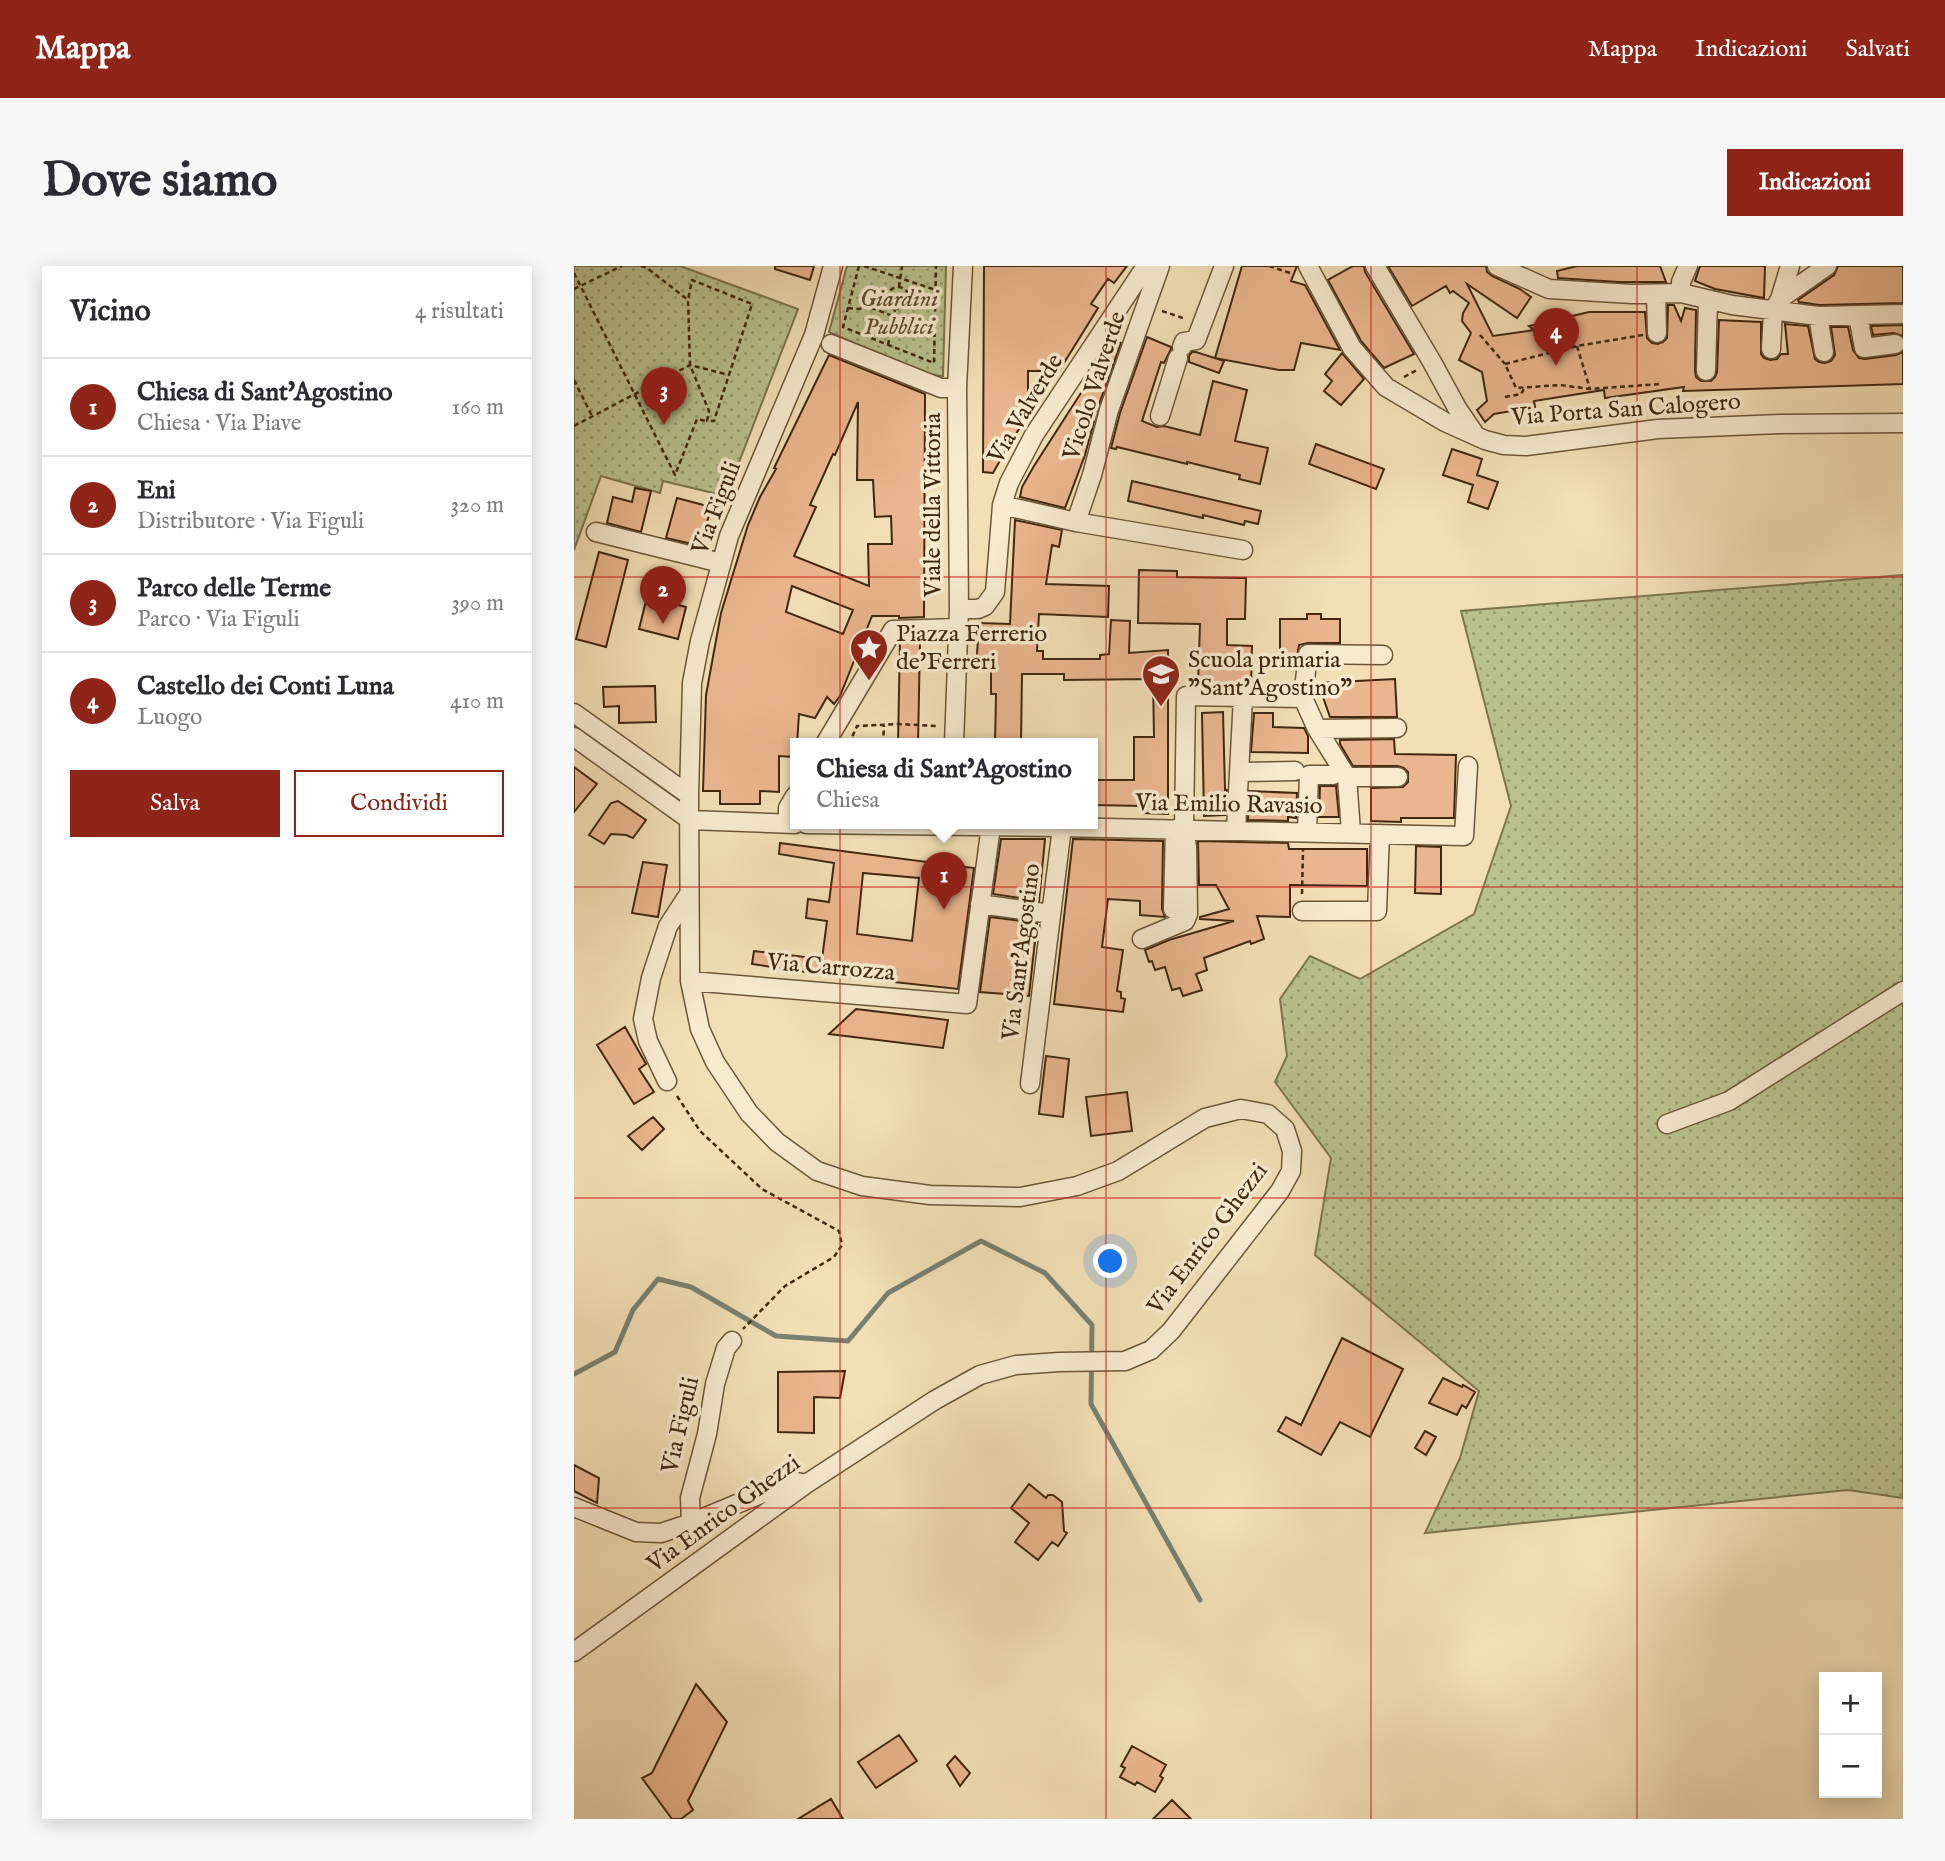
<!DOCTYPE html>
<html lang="it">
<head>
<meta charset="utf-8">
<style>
  body { margin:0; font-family:"IM FELL English",serif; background:#f7f7f7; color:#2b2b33 }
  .controls { position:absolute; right:21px; bottom:21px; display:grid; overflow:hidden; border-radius:0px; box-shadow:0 4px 18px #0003 }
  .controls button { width:63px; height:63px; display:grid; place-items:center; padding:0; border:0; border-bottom:2px solid #e1e1e2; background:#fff; color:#2b2b33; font:35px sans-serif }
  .you { position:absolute; left:537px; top:996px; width:24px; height:24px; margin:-18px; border:5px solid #fff; border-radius:50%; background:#1a73e8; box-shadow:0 0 0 10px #1a73e833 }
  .badge { display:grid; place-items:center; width:46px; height:46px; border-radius:50%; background:#8f2418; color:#fff; font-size:23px; font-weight:700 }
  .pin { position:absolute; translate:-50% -58px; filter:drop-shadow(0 2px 4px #0008) }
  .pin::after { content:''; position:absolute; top:37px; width:24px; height:21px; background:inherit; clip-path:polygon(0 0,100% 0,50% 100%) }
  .popup { position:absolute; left:216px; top:472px; width:308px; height:91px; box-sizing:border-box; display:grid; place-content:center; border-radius:0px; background:#fff; filter:drop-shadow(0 2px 5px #0005); font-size:23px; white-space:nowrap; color:#7c7c81 }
  .popup b { font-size:26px; color:#2b2b33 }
  .popup::after { content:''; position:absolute; left:50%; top:100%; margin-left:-14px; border:14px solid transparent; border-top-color:#fff }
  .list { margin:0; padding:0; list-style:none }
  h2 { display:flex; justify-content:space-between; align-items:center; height:91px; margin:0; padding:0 28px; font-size:30px }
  h2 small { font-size:23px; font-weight:400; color:#7c7c81 }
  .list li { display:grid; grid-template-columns:46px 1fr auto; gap:21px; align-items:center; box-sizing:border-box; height:98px; padding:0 28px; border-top:2px solid #e1e1e2 }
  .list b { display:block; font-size:26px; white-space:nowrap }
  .list p { margin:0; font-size:23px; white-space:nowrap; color:#7c7c81 }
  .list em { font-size:23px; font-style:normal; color:#7c7c81 }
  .actions { display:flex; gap:14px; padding:21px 28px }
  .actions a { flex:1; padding:16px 0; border:2px solid #8f2418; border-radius:0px; text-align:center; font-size:24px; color:#8f2418 }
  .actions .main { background:#8f2418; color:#fff }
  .map { position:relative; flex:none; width:1329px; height:1553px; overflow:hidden; border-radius:0px }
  header { display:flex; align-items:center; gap:42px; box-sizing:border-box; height:98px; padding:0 35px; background:#8f2418; color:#fff }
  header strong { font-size:33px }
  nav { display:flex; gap:38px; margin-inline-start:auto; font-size:24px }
  .intro { display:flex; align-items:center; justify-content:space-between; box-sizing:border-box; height:168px; padding:0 42px }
  h1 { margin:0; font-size:49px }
  .button { padding:18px 32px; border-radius:0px; background:#8f2418; color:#fff; font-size:24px; font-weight:700 }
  main { display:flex; gap:42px; padding:0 42px }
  aside { flex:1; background:#fff; border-radius:0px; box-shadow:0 4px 18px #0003 }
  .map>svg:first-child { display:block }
  .park { fill:url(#park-dots); stroke:#7d754e; stroke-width:2 }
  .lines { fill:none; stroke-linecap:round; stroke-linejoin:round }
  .stream { stroke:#788171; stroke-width:5 }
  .building { fill:#eab68f; stroke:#41280e; stroke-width:2; fill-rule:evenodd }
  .minor-casing { stroke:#6d5638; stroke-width:21 }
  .path { stroke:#41280e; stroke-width:2.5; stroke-dasharray:5 3.5; stroke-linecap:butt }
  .minor { stroke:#f7eacf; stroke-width:18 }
  .grid { fill:none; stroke:#d62828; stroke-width:2; stroke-opacity:0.55 }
  .labels { text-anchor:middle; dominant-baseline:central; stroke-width:7; stroke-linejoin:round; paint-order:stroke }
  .park-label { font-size:24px; font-style:italic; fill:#5f4e2e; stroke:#f7eacf }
  .street-label { font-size:24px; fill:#41280e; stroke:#f7eacf }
  .poi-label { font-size:24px; fill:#41280e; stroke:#f7eacf; text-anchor:start }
</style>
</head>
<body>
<header>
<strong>Mappa</strong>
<nav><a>Mappa</a><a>Indicazioni</a><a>Salvati</a></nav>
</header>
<div class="intro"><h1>Dove siamo</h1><a class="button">Indicazioni</a></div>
<main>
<aside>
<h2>Vicino<small>4 risultati</small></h2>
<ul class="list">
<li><span class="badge">1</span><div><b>Chiesa di Sant'Agostino</b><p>Chiesa · Via Piave</p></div><em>160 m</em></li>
<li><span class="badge">2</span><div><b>Eni</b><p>Distributore · Via Figuli</p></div><em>320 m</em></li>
<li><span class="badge">3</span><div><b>Parco delle Terme</b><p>Parco · Via Figuli</p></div><em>390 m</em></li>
<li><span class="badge">4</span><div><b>Castello dei Conti Luna</b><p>Luogo</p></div><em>410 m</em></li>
</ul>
<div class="actions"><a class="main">Salva</a><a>Condividi</a></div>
</aside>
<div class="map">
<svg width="1329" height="1553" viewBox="0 0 1329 1553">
  <defs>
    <pattern id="park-dots" width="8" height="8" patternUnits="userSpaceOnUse" patternTransform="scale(1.75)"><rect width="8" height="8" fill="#b9c28e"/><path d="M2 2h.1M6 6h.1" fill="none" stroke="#989e72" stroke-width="1.8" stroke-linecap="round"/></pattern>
  </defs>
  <rect width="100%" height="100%" fill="#f2dfb5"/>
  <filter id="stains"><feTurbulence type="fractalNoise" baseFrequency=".00286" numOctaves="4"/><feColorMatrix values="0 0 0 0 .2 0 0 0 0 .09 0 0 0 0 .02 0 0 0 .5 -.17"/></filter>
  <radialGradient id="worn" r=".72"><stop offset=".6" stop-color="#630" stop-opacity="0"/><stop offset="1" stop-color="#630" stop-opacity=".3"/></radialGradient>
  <!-- park -->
  <path class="park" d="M0,0H106L224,43L152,230L89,215L86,227L27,210L0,284Z
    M273,0H372L369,110L354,109L255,66Z
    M1329,309V1232L1274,1224L851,1267L886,1192L905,1125L741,989L757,892L701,816L713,790L706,733L736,690L786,713L900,648L937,540L887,345Z"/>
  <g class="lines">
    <!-- stream -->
    <path class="stream" d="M0,1108L41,1086L59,1044L84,1013L117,1021L202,1070L274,1075L314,1027L407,975L471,1007L518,1059L517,1138L626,1334"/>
  </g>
  <!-- building -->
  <path class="building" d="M201,0H240L236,14L201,3Z
    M410,0H553L540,17L534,13L517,38L524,42L485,105H454V141H460L437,175L419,207L409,206Z
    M668,0H723L717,15L731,19L766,84L727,77L720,104H705L641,92Z
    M779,0H790L791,6L840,88L810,102L787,75L754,14Z
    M814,0H912L913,6L918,10L946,23L957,31L943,52L893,18L919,70L960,64L955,60L1015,46H1071L1073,72L1078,77L1084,78L1089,76L1093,72L1094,39H1100L1107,55L1111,42L1122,44L1121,105L1122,111L1127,115H1137L1141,111L1143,106L1145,54L1187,56V88L1190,92L1196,94L1203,93L1207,88H1214L1211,58L1234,60L1241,93L1245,96L1251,97L1257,95L1261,89L1257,61H1274L1279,84L1285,92L1291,93L1322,89L1329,86V118L1109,125L1110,121L1031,132L1030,124L960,135L961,141L920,148L911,156L903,144L913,135L908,106L885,94L897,67L888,55L889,47L895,37L879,25L876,27L872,20L838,40Z
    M1003,0H1086L1092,16H1044L984,12L983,5Z
    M1126,0H1191L1190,32L1141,23L1121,15Z
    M1264,0H1329V37L1245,39L1225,36L1224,34L1260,9Z
    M1329,59V70L1320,67L1299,69L1297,60Z
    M573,71L597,81V83L590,97L587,96L568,155L583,161L590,160L626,169L639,115L673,124L661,175L694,182L686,218L665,213L666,209L613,196V198L543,181L542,183L537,182L546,147Z
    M541,74L547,77L524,141L511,189L491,242L446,231L448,221L460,200Z
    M618,86H622L650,95L645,107L615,96V90Z
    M768,87L790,113L767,139L750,125L758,115L751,108Z
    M255,89L351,128L350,351L325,352V350H298L266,430L260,438L253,431L241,452L225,448L223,478L220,479L219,491L205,490V526L186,525V538H146V525H129L132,429L147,347L174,259L186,231L202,203L200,202ZM284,136L283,214H299L301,251L317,250L318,278H294L295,320L220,290L242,241L236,239L259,188L261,189ZM218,320L279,344L269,368L212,346Z
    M742,178L810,203L802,223L735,198Z
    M878,183L908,193L903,209L924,216L914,243L894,236L899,219L869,209Z
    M558,215L687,245L684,258L671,255L670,259L629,249V252L554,235Z
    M61,222L77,225L67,266L33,257L39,231L58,236Z
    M103,232L137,241L127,280L92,272Z
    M441,254L488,264L485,281L478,279L472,318L535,320L534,351L465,348L463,385H469V393H526V389L535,388L537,354L556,355L555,387L594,384V548L569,547V540L519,539V514H560V471H580L579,413L490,414V408H448L447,478H421L422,428H417V404H402L405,357L436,358Z
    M25,286L54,294L32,381L2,373Z
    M565,304L603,305V311L672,312L671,353H653V379L678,380L677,420L624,419L626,358L564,357Z
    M73,331L112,341L104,373L65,363Z
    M733,348H747V353H766V377H734L725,379L722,396H706V353H733Z
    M326,375H346L344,478H324Z
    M821,413L823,451H756L744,417Z
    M81,420L82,456L45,457V440L30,441L29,421Z
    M649,446L651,524H653L651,549L630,550L628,447Z
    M680,447H699V461L730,462L734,470V487L677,486Z
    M820,473L821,488L882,489L880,552H827V556L797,555V522L829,521L834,516V506L830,502L824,500H779L766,478V474Z
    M0,501L23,518L0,546Z
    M746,520H762L765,551H745Z
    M675,525L723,527L722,552L714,551V555L674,554Z
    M44,535L72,554L59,572L52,569L37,568L30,578L15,569L37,537Z
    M427,573H471L465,635L419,628Z
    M499,573L589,575L588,643L591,651L566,649V635L534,633L528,681L549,684L543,725L547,726V732L551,733L549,746L480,738Z
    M624,575L714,577L715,583H793V620L716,619V651L683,650L690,673L677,678L676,675L630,692L633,704L622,708L628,724L609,730L606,722L598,724L591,701L581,704L578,695L575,696L571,684L595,674L660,655L626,653V651L655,643L642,619H625Z
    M206,577L400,602L384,723L246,708L178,698L180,685L248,693L253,655L232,652L234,633L255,636L260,597L205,588ZM289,607L345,612L338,675L283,668Z
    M842,580L867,581V628L841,627Z
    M69,596L93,599L84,651L58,647Z
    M416,651L463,657L455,730L406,726Z
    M282,743L374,754L369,782L255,768Z
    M51,761L72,798L65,803L80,826L60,838L23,779Z
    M472,790L495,793L489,851L465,848Z
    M553,826L558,865L517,870L512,831Z
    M79,851L90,863L68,884L54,870Z
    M768,1072L829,1103L796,1171L766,1156L747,1189L704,1165L712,1151L727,1159Z
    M271,1105L266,1132L240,1131V1167L204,1166V1106Z
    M869,1112L888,1121L889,1119L901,1126L892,1142L888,1139L883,1149L855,1137Z
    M851,1165L862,1171L852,1189L841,1182Z
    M0,1199L25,1212L23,1237L0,1225Z
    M455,1218L472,1232L474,1229H479L488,1236L490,1265L493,1267L484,1280L478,1276L464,1294L441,1276L455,1257L437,1242Z
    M122,1418L153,1456L114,1535L119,1544L107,1553H98L68,1512L78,1507Z
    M325,1469L343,1495L302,1522L284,1496Z
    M558,1480L592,1499L586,1510L589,1512L581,1526L563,1516L561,1519L546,1511L551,1502L547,1500Z
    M381,1490L396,1507L386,1520L373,1499Z
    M257,1533L269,1553H224Z
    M598,1534L617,1553H579Z"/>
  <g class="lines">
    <defs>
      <path id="minor" d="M734,0L778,82L812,121L871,156L911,174L930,179L952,180L1084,163L1206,158L1329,157
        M801,0L858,96L883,142L902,170
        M923,0L975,23L1058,28L1107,27L1158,39L1244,50L1329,48
        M1107,27V16L1114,0
        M1082,28L1083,67
        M1206,33L1253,0
        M1244,50L1250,86
        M1284,50L1290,82L1321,78
        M257,78L367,122H383
        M608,81L610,76L622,74L650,0
        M1197,83L1199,45L1206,33L1216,0
        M1132,105L1134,34
        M586,150L604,92
        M428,239L502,256L669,284
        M502,256L518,209L535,144L586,0
        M22,266L147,297
        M385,343H404L411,340L421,326L428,239L435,217L460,169L572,0
        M729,432L743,463L773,511L777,566
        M729,432L734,388L809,389
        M0,447L115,529
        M743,463L823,462
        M0,471L116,554
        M251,478L319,364L384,362
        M380,478L385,343L383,122L389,0
        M665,506L721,505
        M773,511H824
        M116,554L221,558
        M214,558V542L221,530
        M232,558L488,561L890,570L894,500
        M662,564L669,431
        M733,565L735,509H759
        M406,638L477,648
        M599,643L601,563
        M728,645H803L806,568
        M568,673L611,655L614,648L613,581L610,563L612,430L729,432
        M116,715L393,738L417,560
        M93,815L74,775L69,753L77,712L94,660L115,628
        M456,818L488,561
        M1093,858L1155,835L1329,725
        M0,1241L62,1266L87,1267L117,1257L218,1215L232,1218
        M117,1257L116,1232L133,1168L141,1118L152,1082L158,1075
        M0,1386L232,1218L361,1134L406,1109L442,1099L485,1096L551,1095L577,1084L597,1065L706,925L717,905L718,885L711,863L694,848L667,843L631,852L544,905L503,920L446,931L356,929L288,920L243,905L203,876L175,847L141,796L126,763L116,715L115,529L118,417L126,375L155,270L240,69L259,0"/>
    </defs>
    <!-- minor casing -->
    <use href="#minor" class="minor-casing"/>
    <!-- path -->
    <path class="path" d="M67,0L73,2L114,34L116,99L135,145L133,155H140L178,38L118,14L114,34
      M285,0L269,61L360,97L362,0
      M290,0L362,24
      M695,0L719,8
      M0,7L101,209L123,153L132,155
      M313 32a11 11 0 1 1 22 0a11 11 0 1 1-22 0Z
      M325,21L328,0
      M0,23L48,0
      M274,42L286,43L290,39L361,66
      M588,45L612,53
      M906,69L931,98
      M1069,69L1003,80L931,98L942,122L986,119L1016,123L1086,118
      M314,79L321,44
      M1003,80L1016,123
      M830,111L843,104
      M0,114L18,150
      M931,131L947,128L951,121
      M0,160L116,99L155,109
      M275,478L283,460L324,458L363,460
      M309,478L310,460
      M728,628L729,583
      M103,830L126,865L188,923L265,965L268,979L260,991L211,1020L169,1063"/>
    <!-- minor -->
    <use href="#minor" class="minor"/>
  </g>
  <!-- grid -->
  <path class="grid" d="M266,0V1553M532,0V1553M797,0V1553M1063,0V1553M0,311H1329M0,621H1329M0,932H1329M0,1242H1329"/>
  <!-- icons -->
  <defs>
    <symbol id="sight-pin" viewBox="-11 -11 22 30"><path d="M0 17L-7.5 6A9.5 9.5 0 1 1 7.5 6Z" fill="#8f2418" stroke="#f7eacf"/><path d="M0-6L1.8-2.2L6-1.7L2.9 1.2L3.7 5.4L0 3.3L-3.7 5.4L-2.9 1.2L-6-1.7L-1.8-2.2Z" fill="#fff"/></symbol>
    <symbol id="school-pin" viewBox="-11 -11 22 30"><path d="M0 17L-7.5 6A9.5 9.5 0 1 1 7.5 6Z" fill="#8f2418" stroke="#f7eacf"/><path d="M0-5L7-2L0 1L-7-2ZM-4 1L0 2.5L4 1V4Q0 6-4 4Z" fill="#fff"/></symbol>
  </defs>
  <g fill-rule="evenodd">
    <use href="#sight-pin" x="273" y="360" width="44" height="60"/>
    <use href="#school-pin" x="565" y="386" width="44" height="60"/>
  </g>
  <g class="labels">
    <!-- park labels -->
    <g class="park-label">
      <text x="325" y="33">Giardini<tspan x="325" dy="28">Pubblici</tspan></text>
    </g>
    <!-- street labels -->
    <g class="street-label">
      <text transform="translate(521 120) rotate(-72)">Vicolo Valverde</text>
      <text transform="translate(452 143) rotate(-59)">Via Valverde</text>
      <text transform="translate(1052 144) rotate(-4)">Via Porta San Calogero</text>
      <text transform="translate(359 239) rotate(-90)">Viale della Vittoria</text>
      <text transform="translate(143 242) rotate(-69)">Via Figuli</text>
      <text transform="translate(655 539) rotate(1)">Via Emilio Ravasio</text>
      <text transform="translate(448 686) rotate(-83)">Via Sant'Agostino</text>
      <text transform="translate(257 702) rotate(5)">Via Carrozza</text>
      <text transform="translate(634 973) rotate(-53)">Via Enrico Ghezzi</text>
      <text transform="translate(107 1159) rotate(-77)">Via Figuli</text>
      <text transform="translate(150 1248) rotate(-36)">Via Enrico Ghezzi</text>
    </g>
    <!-- poi labels -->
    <g class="poi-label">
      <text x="322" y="368">Piazza Ferrerio<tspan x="322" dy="28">de'Ferreri</tspan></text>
      <text x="614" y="394">Scuola primaria<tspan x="614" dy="28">"Sant'Agostino"</tspan></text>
    </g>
  </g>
  <rect width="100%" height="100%" filter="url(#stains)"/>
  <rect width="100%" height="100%" fill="url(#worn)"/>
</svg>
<div class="controls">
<button>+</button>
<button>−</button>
</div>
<div class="you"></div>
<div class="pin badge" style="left:370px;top:644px">1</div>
<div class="popup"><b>Chiesa di Sant'Agostino</b>Chiesa</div>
<div class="pin badge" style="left:89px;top:358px">2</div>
<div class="pin badge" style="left:90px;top:159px">3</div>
<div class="pin badge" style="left:982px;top:100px">4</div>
</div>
</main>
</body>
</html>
